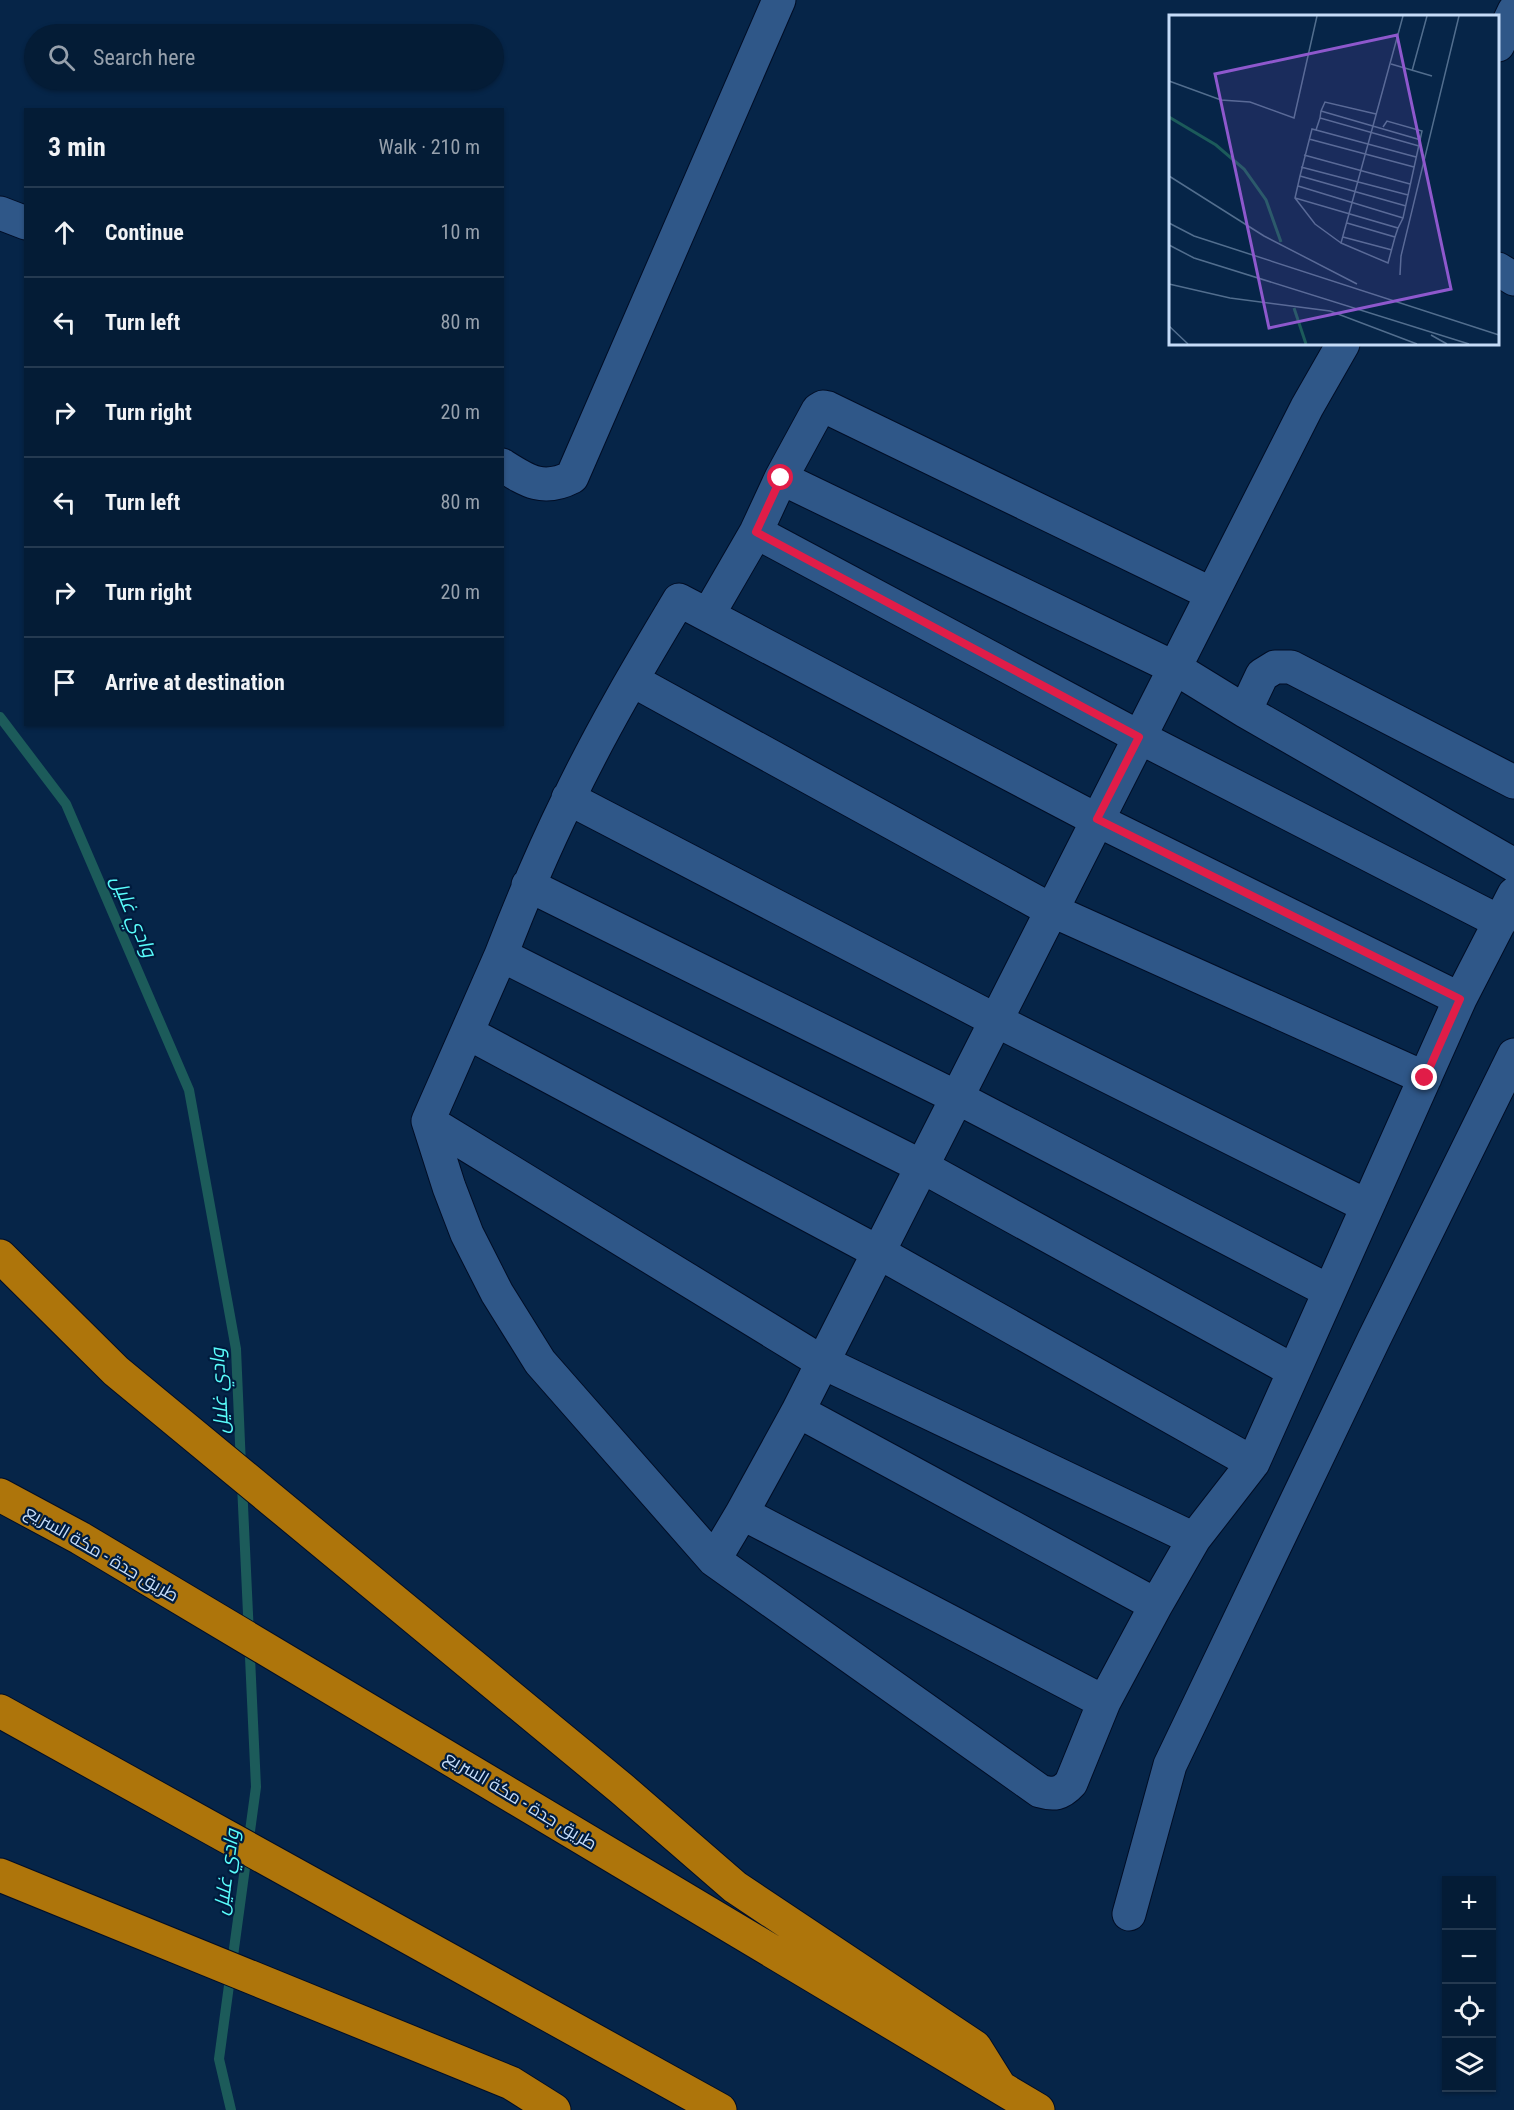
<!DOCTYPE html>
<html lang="en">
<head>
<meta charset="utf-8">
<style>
  body { margin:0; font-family:"Roboto Condensed",Cairo,sans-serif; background:#122942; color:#f1f3f6 }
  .controls { position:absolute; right:18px; bottom:18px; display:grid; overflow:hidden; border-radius:0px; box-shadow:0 2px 4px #0004 }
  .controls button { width:54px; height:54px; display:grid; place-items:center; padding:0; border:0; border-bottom:2px solid #253a51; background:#041c36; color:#f1f3f6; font:30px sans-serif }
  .stop { position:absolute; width:18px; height:18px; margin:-14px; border:4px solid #e11d48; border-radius:50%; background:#fff }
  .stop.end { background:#e11d48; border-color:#fff; box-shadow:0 2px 6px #0008 }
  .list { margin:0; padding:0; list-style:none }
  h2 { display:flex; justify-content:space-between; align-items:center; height:78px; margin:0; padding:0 24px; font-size:26px }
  h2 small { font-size:20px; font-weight:400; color:#97a1ad }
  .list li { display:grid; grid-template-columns:39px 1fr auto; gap:18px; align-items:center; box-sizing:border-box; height:90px; padding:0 24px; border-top:2px solid #253a51 }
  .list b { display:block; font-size:22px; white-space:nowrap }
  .list em { font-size:20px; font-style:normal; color:#97a1ad }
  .icon { flex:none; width:33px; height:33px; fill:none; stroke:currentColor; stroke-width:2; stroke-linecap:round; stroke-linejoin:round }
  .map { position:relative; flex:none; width:1514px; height:2110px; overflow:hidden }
  .search { position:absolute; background:#041c36; box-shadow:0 2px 4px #0004; left:24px; top:24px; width:480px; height:66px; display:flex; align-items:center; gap:15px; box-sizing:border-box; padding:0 21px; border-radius:33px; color:#97a1ad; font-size:22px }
  .panel { position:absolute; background:#041c36; box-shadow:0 2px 4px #0004; left:24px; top:108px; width:480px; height:618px; border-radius:0px }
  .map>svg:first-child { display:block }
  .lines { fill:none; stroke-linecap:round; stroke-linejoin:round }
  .stream { stroke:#1c5b5a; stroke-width:10 }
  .minor-casing { stroke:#000d25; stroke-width:35 }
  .highway-casing { stroke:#000d25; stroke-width:35 }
  .minor { stroke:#2f5788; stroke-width:33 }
  .highway { stroke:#ae750b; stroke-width:33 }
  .route { stroke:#e11d48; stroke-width:8 }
  .labels { text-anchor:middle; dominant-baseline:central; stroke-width:4.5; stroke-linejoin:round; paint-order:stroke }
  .street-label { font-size:18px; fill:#c5dcf8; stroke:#001b3d }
  .water-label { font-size:20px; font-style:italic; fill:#59fdfc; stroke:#001b3d }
  .inset-river { fill:none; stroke:#1c5b5a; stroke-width:3 }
  .inset-road { fill:none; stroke:#526e8e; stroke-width:1.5 }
  .view { fill:#8e58cd; fill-opacity:0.15; stroke:#8e58cd; stroke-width:3 }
  .inset-edge { fill:none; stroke:#c5dcf8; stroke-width:3 }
</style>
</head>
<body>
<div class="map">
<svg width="1514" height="2110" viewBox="0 0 1514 2110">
  <rect width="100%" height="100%" fill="#062548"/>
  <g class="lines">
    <!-- stream -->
    <path class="stream" d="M0,717L66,804L189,1090L236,1349L241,1466
      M231,2110L219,2059L256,1787L242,1484"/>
    <defs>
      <path id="minor" d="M1498,45L1514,11
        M0,213L26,223
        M1498,269L1514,279
        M502,465C527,481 543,492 572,477L779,0
        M781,478L756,532L1139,737L1500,922
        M1212,594L828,408L823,407L818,410L781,478L1175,668L1245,711L1514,865
        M708,615L756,532
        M632,680L1051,910L1425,1078
        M1245,711L1262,675L1275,667H1291L1514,782
        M568,798L995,1020L1367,1206
        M528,885L956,1097L1329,1291
        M501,955C521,903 543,851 568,800C601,731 640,665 679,600L1097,820L1460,999
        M468,1033L878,1252L1253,1463
        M428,1121L449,1187L467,1234L497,1293L540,1362L714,1560
        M1294,1371L921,1166L501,955L428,1121L822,1362L1194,1539L1253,1463L1460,999L1514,894
        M798,1411L1156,1605L1194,1539
        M742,1513L1104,1702
        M1156,1605L1104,1702L1071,1783C1061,1794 1054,1795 1040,1791L714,1560L742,1513L798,1411L1307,407L1343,344
        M1129,1914L1170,1765L1373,1341L1514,1055"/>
      <path id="highway" d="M0,1256L116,1371L622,1789L735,1887L975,2047L1000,2087
        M0,1495L80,1538L1038,2110
        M0,1711L720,2110
        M0,1875L511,2083L554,2110"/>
    </defs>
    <!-- minor casing -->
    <use href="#minor" class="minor-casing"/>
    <!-- highway casing -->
    <use href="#highway" class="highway-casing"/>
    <!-- minor -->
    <use href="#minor" class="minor"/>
    <!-- highway -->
    <use href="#highway" class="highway"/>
  </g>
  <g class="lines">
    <!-- route -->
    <path class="route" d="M781,478L756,532L1139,737L1097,819L1460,999L1425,1078"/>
  </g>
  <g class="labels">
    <!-- street labels -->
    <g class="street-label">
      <text transform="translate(102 1553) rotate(30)">طريق جدة - مكة السريع</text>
      <text transform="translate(521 1800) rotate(31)">طريق جدة - مكة السريع</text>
    </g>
    <!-- water labels -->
    <g class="water-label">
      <text transform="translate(134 916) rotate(67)">وادي غليل</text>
      <text transform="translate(219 1391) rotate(-93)">وادي غليل</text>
      <text transform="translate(226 1872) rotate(-82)">وادي غليل</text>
    </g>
  </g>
  <!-- overview -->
  <g transform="translate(1169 15)">
    <rect width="330" height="330" fill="#062548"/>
    <path class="inset-river" d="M0,102L47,130L75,154L97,185L112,227M125,293L137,329"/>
    <path class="inset-road" d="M222,49L263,61M243,56L258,1M0,66L52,85L81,87L125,103L148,1M152,96L151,103L250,131M207,99L156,87L152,96L252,125M214,112L218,106L253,116L234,203L229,213L126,183L131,161L237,191M147,115L247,142M140,124L245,152M135,140L241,169M132,152L239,180M0,161L95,221L188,269M131,161L143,114L147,115L151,103M129,171L234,203M126,183L146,209L172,228M0,208L25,221L330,320M178,208L226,222L229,213M174,222L223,235M226,222L219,248L172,228L234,1M0,230L25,243L300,329M231,260L232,241L290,1M0,269L61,283L161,296L248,329M0,311L19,329M262,320L278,329"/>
    <path class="view" d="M228,20L282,274L100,313L46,59Z"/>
    <rect width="330" height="330" class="inset-edge"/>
  </g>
</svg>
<div class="controls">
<button>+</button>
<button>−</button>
<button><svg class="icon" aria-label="locate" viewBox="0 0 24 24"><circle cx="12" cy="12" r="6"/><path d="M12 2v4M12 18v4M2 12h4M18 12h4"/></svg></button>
<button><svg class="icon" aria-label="layers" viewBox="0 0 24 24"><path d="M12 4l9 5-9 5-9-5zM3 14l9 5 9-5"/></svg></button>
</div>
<div class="stop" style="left:781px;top:478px"></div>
<div class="stop end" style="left:1425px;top:1078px"></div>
<div class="search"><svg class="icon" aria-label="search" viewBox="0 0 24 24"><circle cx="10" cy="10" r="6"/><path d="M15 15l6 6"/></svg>Search here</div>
<section class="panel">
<h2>3 min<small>Walk · 210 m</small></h2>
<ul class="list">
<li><svg class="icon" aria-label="ahead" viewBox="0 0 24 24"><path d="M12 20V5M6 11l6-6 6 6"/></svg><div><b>Continue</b></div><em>10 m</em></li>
<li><svg class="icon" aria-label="left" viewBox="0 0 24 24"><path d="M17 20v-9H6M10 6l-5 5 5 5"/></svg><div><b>Turn left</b></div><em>80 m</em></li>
<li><svg class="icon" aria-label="right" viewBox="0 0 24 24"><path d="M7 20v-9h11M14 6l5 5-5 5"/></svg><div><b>Turn right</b></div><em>20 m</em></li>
<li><svg class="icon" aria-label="left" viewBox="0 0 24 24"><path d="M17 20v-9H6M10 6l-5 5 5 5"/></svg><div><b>Turn left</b></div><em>80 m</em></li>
<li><svg class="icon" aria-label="right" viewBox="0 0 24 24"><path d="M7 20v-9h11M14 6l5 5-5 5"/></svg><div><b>Turn right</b></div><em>20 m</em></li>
<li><svg class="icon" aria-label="arrive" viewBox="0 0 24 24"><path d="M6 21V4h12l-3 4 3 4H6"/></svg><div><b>Arrive at destination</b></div></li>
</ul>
</section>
</div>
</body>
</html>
